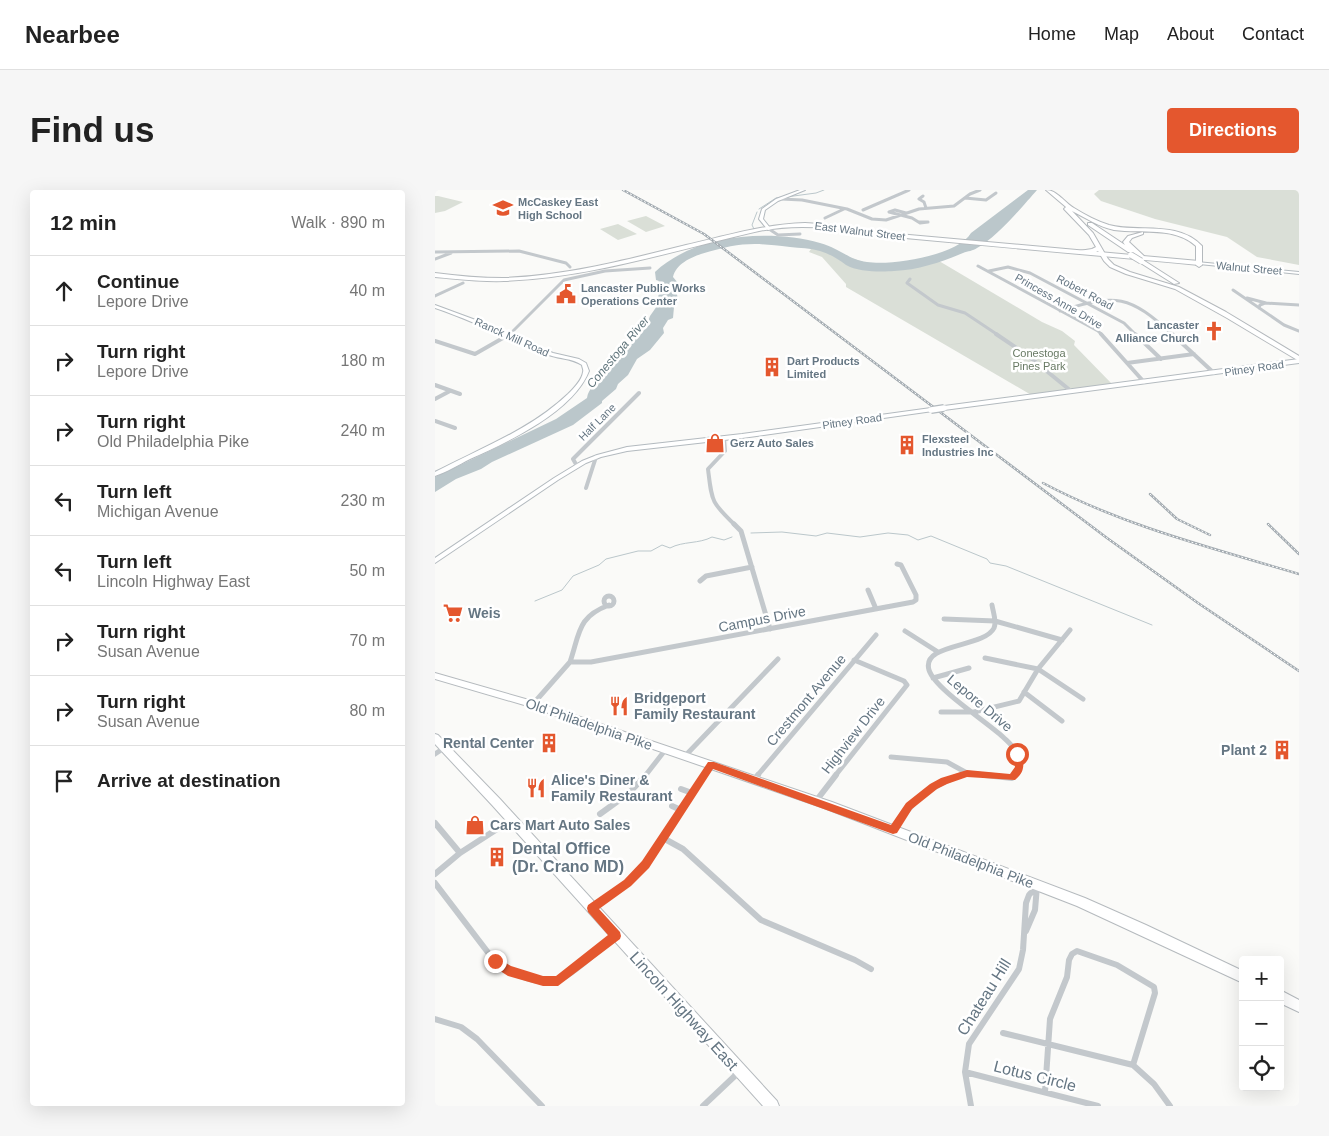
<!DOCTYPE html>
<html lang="en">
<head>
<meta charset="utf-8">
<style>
  body { margin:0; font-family:Helvetica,sans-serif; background:#f6f6f6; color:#222 }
  .controls { position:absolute; right:15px; bottom:15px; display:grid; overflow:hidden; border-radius:5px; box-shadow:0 5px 20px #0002 }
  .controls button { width:45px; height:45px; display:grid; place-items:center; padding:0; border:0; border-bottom:1px solid #e0e0e0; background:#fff; color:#222; font:25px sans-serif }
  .stop { position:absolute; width:15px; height:15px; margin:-11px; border:4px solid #e4572e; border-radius:50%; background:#fff }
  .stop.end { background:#e4572e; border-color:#fff; box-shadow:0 1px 5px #0008 }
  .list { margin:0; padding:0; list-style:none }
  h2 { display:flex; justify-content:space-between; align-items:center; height:65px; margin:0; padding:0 20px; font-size:21px }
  h2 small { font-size:16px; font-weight:400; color:#767676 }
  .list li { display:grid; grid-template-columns:32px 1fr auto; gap:15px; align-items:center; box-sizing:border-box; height:70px; padding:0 20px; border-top:1px solid #e0e0e0 }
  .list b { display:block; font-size:19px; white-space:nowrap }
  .list p { margin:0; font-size:16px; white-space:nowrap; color:#767676 }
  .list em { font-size:16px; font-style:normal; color:#767676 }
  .icon { flex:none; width:28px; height:28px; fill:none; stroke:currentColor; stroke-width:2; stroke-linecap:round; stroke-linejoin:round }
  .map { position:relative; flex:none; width:864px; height:916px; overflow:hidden; border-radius:5px }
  header { display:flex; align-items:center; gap:30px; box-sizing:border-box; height:70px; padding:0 25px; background:#fff; border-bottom:1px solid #e0e0e0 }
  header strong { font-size:24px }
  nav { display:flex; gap:28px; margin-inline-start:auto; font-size:18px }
  .intro { display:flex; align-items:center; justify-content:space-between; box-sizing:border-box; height:120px; padding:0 30px }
  h1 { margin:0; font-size:35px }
  .button { padding:12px 22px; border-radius:5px; background:#e4572e; color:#fff; font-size:18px; font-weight:700 }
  main { display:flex; gap:30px; padding:0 30px }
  aside { flex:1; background:#fff; border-radius:5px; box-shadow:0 5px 20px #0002 }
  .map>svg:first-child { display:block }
  .green { fill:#dadfd7 }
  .water { fill:#bbc7cb }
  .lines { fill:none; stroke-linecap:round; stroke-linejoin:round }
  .stream { stroke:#bbc7cb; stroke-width:1 }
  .secondary-casing { stroke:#b3babf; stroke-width:2 }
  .primary-casing { stroke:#b5babe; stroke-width:2 }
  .highway-casing { stroke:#b4b9bd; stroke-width:2 }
  .street-far3 { stroke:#c3c8cc; stroke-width:3 }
  .street-far2 { stroke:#c3c8cc; stroke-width:4 }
  .street-far1 { stroke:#c3c8cc; stroke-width:5 }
  .street { stroke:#c3c8cc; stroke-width:6 }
  .secondary { fill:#fff; fill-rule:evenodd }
  .primary { fill:#fff; fill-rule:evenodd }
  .highway { fill:#fff; fill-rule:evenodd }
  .rail-casing { stroke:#a2aab0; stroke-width:2.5 }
  .rail { stroke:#fff; stroke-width:1; stroke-dasharray:2; stroke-linecap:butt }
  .secondary-bridge-casing { stroke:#b3babf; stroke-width:8; stroke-linecap:butt }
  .highway-bridge-casing { stroke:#b4b9bd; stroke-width:7; stroke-linecap:butt }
  .secondary-bridge { stroke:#fff; stroke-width:5.5 }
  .highway-bridge { stroke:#fff; stroke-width:5.5 }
  .route { fill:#e4572e }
  .labels { text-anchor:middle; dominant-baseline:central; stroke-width:5; stroke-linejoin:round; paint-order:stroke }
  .far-poi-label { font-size:11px; font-weight:bold; fill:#657683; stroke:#fff; text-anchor:start }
  .far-street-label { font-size:11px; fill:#657683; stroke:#fff }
  .far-park-label { font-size:11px; fill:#687a64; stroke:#fff }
  .far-water-label { font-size:12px; font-style:italic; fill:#60757c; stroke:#fff }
  .poi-label { font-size:14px; font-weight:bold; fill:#657683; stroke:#fff; text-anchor:start }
  .street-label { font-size:14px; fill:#657683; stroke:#fff }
  .near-poi-label { font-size:16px; font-weight:bold; fill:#657683; stroke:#fff; text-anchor:start }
  .near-street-label { font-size:16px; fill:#657683; stroke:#fff }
</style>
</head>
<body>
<header>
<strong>Nearbee</strong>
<nav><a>Home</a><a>Map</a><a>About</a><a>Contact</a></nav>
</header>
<div class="intro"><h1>Find us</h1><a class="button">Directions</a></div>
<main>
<aside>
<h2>12 min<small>Walk · 890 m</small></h2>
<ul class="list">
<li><svg class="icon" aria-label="ahead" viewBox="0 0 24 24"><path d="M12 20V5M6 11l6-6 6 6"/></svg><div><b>Continue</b><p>Lepore Drive</p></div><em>40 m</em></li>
<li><svg class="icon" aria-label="right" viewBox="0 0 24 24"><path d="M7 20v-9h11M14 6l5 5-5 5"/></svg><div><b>Turn right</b><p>Lepore Drive</p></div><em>180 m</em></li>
<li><svg class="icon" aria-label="right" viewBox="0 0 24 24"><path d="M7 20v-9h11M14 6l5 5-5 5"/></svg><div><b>Turn right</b><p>Old Philadelphia Pike</p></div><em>240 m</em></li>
<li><svg class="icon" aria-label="left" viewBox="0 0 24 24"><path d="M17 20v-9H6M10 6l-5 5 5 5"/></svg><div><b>Turn left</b><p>Michigan Avenue</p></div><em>230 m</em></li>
<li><svg class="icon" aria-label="left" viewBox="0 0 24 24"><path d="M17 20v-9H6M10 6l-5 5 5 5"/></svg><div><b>Turn left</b><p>Lincoln Highway East</p></div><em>50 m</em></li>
<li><svg class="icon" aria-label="right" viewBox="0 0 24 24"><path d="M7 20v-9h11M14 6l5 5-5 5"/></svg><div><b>Turn right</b><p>Susan Avenue</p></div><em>70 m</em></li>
<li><svg class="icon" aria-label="right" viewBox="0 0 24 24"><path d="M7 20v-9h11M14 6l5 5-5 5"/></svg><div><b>Turn right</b><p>Susan Avenue</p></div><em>80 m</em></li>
<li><svg class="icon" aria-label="arrive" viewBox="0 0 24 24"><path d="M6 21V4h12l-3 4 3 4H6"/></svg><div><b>Arrive at destination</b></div></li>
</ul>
</aside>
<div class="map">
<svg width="864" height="916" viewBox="0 0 864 916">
  <rect width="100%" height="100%" fill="#fafaf8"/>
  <!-- green -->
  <path class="green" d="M664,0H864V75L822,67L792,47L720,29L666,11L659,4Z
    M0,6H3L28,12L10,21L0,23Z
    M211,26L230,36L211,42L192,31Z
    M183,34L202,44L183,50L165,39Z
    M378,56L441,76L504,71L607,132L627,141L640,151L639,155L677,194L598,206L411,97V94L387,67L374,62Z"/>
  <!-- water -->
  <path class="water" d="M593,0H602C588,16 561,48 542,58C538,61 533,61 528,63C506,72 484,80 459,81C446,82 423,82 411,75C403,69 395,64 385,61C375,58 365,58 355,57C315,52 304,53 266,64C255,68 241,74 238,87L243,93L241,96L243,112L239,117L238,128L233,130L228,138L229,143L215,160L202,169L193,185L183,194L181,199L167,211V213L138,235L57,272L46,279L21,289L0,302V287L121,229L152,208C153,199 162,191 170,186L168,182L210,139L215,126L222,116L221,111L225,102L222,94L224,91L221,90L220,82C260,44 334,39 385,53C404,58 414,70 432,72C458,76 523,65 536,43Z"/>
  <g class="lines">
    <!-- stream -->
    <path class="stream" d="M351,7L381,3L389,0
      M324,19L341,8L347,7
      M319,39L317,35L322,22
      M316,343L347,342L381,346L392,343L425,347L453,343L473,345L483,350L496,346L552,369L555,373L571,376L717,435
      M100,411L127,400L138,386L164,375L171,369L203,361H216L227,355L235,358C248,351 264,354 277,347L289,350L297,347"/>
    <defs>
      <path id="secondary" d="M365,0H370L343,11L330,20L328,29L336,39L333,40L324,29L327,19L341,9Z
        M762,72L864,82V84L764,74H762Z
        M0,115L46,132L118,163L144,169L151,173L154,181C138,222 73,252 35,269C23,275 12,282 0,286V282C46,258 95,240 133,204C139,198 147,190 148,182C149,180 147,177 147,175C137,168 124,169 114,165C75,150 39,131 0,118Z
        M864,169V173L509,220L506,218L509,216Z
        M496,218L498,219V221L307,248L192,261L166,267L151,273L123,290L0,373V368L119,288L147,271L162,265L192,257L307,244Z"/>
      <path id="primary" d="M370,33L401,35L463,44L764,71L767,73L764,75C670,66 576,58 481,49C426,44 379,30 324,41C240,60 155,88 69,91C46,92 23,89 0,87V83C23,86 45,88 68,88C130,86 191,70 251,55C291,46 330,34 370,33Z
        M0,483L101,512L397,612L650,708L711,735L808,781V793L642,716L389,618L96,517L0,489Z
        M0,544L3,545L65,609L342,911L344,916H328L57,615L0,554Z
        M845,800L864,810V822L845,813Z"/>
      <path id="highway" d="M611,0C622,0 630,13 639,18C650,25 662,31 674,35C704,43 743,30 767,56V75L764,77L761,75V56C739,36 707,44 679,40C664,37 651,28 637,21L658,43L673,69L679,75L695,82L744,97L791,122L864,166V171L792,128L740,99L691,84L675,77L669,71L663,61L659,63H644V61L657,59L661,57L654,45L629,19L631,17Z
        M653,33H657L690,55L688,52L693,46L708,42V44L697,48L694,52L709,66L706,68L697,62H693L653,35Z
        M704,70H708L744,93L739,94L704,72Z"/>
    </defs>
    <!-- secondary casing -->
    <use href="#secondary" class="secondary-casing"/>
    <!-- primary casing -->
    <use href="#primary" class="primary-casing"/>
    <!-- highway casing -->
    <use href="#highway" class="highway-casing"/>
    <!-- street-far3 -->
    <path class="street-far3" d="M488,6L484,9L489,12L491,18
      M530,8L551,10L561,3
      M346,9L367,10L412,19L437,29L451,30L484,19L519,16L535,4L545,0
      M428,20L474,0
      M471,23L460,20L454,22L477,28L485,33L493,32H484
      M390,28L409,19
      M334,39L343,45L365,44
      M0,62L84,61L131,73L135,77
      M0,69L16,63
      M543,76L663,141L667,145
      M554,81L573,77L595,83L689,133L701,145
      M475,89L472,93L503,115L530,123L563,145
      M798,100L849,135L864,141
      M0,106L28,93
      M812,108L831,113
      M824,118L825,115L830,113L864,115
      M625,121C682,103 694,105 738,145
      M74,145L129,90L170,81L215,78"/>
    <!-- street-far2 -->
    <path class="street-far2" d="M561,144L592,165L636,201
      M666,144L709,192
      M700,144L726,169
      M737,144L779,183
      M0,151L40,164L75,144
      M692,173L759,164
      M0,195L25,204
      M0,209L15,201
      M0,231L20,238
      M289,248L290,261L273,279C277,312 276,312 300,335
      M142,276L138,269L204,203
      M151,298L161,267"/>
    <!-- street-far1 -->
    <path class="street-far1" d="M299,334L306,341L335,439
      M265,391L271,386L317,377
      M433,400L441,419
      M169 411a5 5 0 1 1 10 0a5 5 0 1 1-10 0Z
      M557,415C558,422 562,431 559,438C549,458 486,453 494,480C500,499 551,531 568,547C573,552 580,557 582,565C583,569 583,575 584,580L579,586
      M509,429L560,431L627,450
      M470,441L503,462
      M550,468L603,479L648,509
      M135,472C145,443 142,427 174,415
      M498,488L534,478
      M589,502L627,531
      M98,514L135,472H156L478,412L481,410V405L466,375L462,374
      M506,522H539L584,511L603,479L635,440
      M0,564L9,558
      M250,566L343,469
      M456,567L512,572L532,583
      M210,586L231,559
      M268,586L276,575
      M322,586L441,445
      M400,586L472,495L469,491L419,470
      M523,586L532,583L561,586"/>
    <!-- street -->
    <path class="street" d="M550,585L577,588L580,585
      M319,590L323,585
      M246,599L257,603
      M381,611L401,585
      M237,616L246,620
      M165,624L194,603L211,585
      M0,633L25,663
      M458,640C478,610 492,597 526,585
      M228,648L248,659L326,730L420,770L436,779
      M0,684L25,663L76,630
      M0,693L61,773C77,784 107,798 126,789C141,782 167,757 181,746
      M158,718L192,693L210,674L269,585
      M591,741L600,720L602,696
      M0,829L26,837L42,849L107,916
      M568,843L698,875L719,894L735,916
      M530,882L663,916
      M610,902L615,829L632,787L634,770L637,764L642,761L682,775L719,797L720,803L698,875
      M268,916L304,882
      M536,916L530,882L534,854L584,779L588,760L591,713L594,705L602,696"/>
    <!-- secondary -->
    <use href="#secondary" class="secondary"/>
    <!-- primary -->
    <use href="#primary" class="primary"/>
    <!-- highway -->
    <use href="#highway" class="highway"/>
    <defs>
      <path id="rail" d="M188,0L269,44L672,348L763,413L864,481
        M608,293C689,336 777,358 864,384
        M715,304L742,329L775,345
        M833,334L864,364"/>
    </defs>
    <!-- rail casing -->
    <use href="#rail" class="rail-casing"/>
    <!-- rail -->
    <use href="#rail" class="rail"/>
    <defs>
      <path id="secondary-bridge" d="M496,220L509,218"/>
      <path id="highway-bridge" d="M696,65L706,71"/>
    </defs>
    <!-- secondary-bridge casing -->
    <use href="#secondary-bridge" class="secondary-bridge-casing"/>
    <!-- highway-bridge casing -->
    <use href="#highway-bridge" class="highway-bridge-casing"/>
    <!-- secondary-bridge -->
    <use href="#secondary-bridge" class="secondary-bridge"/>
    <!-- highway-bridge -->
    <use href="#highway-bridge" class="highway-bridge"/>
  </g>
  <!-- route -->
  <path class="route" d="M582,561L587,564C589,575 590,582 580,590L532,587L512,594L502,599L477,619L462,643L458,644L278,579L214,678L196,696L164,719L185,742L186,746L185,749L123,796H108L73,786L56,775L54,771L56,767L60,766L76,776L108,786H121L173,745L153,722L152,718L153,715L189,690L207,671L273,572H279L456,635L471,613L495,594L506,588L532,580L575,584L580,577L578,564Z"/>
  <!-- icons -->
  <defs>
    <symbol id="school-bare" viewBox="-9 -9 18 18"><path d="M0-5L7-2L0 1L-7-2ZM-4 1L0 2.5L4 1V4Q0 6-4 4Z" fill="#e4572e" stroke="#fff" stroke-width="2.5" paint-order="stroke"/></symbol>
    <symbol id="civic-bare" viewBox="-9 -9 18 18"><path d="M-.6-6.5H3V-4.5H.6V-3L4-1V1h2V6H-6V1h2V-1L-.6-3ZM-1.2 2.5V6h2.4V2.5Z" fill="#e4572e" stroke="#fff" stroke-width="2.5" paint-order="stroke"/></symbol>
    <symbol id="church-bare" viewBox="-9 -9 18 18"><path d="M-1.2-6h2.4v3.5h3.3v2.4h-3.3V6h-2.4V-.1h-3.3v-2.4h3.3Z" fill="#e4572e" stroke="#fff" stroke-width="2.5" paint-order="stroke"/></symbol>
    <symbol id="building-bare" viewBox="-9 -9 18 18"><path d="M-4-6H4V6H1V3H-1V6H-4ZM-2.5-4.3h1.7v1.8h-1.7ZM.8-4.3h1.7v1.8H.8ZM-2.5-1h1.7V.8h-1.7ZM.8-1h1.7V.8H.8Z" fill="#e4572e" stroke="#fff" stroke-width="2.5" paint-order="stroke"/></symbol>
    <symbol id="shop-bare" viewBox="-9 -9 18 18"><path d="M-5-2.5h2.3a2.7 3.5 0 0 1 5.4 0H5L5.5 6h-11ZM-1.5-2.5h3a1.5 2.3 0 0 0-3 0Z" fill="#e4572e" stroke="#fff" stroke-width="2.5" paint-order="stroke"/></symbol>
    <symbol id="supermarket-bare" viewBox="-9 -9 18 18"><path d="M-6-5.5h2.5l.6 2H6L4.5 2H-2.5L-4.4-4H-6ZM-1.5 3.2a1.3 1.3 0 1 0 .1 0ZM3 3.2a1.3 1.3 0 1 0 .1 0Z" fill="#e4572e" stroke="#fff" stroke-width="2.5" paint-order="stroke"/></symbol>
    <symbol id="restaurant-bare" viewBox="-9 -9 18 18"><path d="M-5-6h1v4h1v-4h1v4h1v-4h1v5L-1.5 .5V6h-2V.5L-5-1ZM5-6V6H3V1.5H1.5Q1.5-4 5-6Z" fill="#e4572e" stroke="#fff" stroke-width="2.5" paint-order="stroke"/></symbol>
  </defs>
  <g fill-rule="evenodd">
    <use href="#school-bare" x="54" y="4" width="28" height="28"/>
    <use href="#civic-bare" x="117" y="90" width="28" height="28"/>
    <use href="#church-bare" x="765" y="127" width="28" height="28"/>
    <use href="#building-bare" x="323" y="163" width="28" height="28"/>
    <use href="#shop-bare" x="266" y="239" width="28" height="28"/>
    <use href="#building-bare" x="458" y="241" width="28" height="28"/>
    <use href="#supermarket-bare" x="4" y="409" width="28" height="28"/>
    <use href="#restaurant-bare" x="170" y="502" width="28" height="28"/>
    <use href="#building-bare" x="100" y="539" width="28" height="28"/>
    <use href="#building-bare" x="833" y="546" width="28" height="28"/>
    <use href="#restaurant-bare" x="87" y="584" width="28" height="28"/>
    <use href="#shop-bare" x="26" y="621" width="28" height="28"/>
    <use href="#building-bare" x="48" y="653" width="28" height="28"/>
  </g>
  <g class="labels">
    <!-- far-poi labels -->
    <g class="far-poi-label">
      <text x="83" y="12">McCaskey East<tspan x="83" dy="13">High School</tspan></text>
      <text x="146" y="98">Lancaster Public Works<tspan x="146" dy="13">Operations Center</tspan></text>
      <text x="764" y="135" text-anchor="end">Lancaster<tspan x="764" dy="13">Alliance Church</tspan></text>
      <text x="352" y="171">Dart Products<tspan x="352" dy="13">Limited</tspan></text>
      <text x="487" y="249">Flexsteel<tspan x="487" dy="13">Industries Inc</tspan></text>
      <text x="295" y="253">Gerz Auto Sales</text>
    </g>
    <!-- far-street labels -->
    <g class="far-street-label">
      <text transform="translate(425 41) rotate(7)">East Walnut Street</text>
      <text transform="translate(814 78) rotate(5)">Walnut Street</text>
      <text transform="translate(650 102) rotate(28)">Robert Road</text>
      <text transform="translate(624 111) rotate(30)">Princess Anne Drive</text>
      <text transform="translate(77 147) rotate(24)">Ranck Mill Road</text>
      <text transform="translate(819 178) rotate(-8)">Pitney Road</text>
      <text transform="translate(417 231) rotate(-8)">Pitney Road</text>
      <text transform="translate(162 232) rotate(-45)">Half Lane</text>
    </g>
    <!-- far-park labels -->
    <g class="far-park-label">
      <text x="604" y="163">Conestoga<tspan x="604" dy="13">Pines Park</tspan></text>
    </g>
    <!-- far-water labels -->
    <g class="far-water-label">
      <text transform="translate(183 162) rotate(-50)">Conestoga River</text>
    </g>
    <!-- poi labels -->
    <g class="poi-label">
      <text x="33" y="423">Weis</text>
      <text x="199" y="508">Bridgeport<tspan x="199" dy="16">Family Restaurant</tspan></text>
      <text x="99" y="553" text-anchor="end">Rental Center</text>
      <text x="832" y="560" text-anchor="end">Plant 2</text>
      <text x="116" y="590">Alice's Diner &amp;<tspan x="116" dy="16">Family Restaurant</tspan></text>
      <text x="55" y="635">Cars Mart Auto Sales</text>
    </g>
    <!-- street labels -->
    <g class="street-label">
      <text transform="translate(327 429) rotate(-11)">Campus Drive</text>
      <text transform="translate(371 510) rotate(-50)">Crestmont Avenue</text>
      <text transform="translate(545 513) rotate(40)">Lepore Drive</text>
      <text transform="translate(154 534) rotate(19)">Old Philadelphia Pike</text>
      <text transform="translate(418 545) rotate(-52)">Highview Drive</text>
      <text transform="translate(536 670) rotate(21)">Old Philadelphia Pike</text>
    </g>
    <!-- near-poi labels -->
    <g class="near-poi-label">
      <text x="77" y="658">Dental Office<tspan x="77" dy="18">(Dr. Crano MD)</tspan></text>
    </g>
    <!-- near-street labels -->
    <g class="near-street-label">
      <text transform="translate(549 807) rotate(-58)">Chateau Hill</text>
      <text transform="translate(249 821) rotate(48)">Lincoln Highway East</text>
      <text transform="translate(600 886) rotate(14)">Lotus Circle</text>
    </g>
  </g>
</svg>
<div class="controls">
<button>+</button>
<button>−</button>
<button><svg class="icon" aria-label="locate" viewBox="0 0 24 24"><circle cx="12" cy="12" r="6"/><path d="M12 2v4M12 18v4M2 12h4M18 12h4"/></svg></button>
</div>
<div class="stop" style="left:582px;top:564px"></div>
<div class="stop end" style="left:60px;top:771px"></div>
</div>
</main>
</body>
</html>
